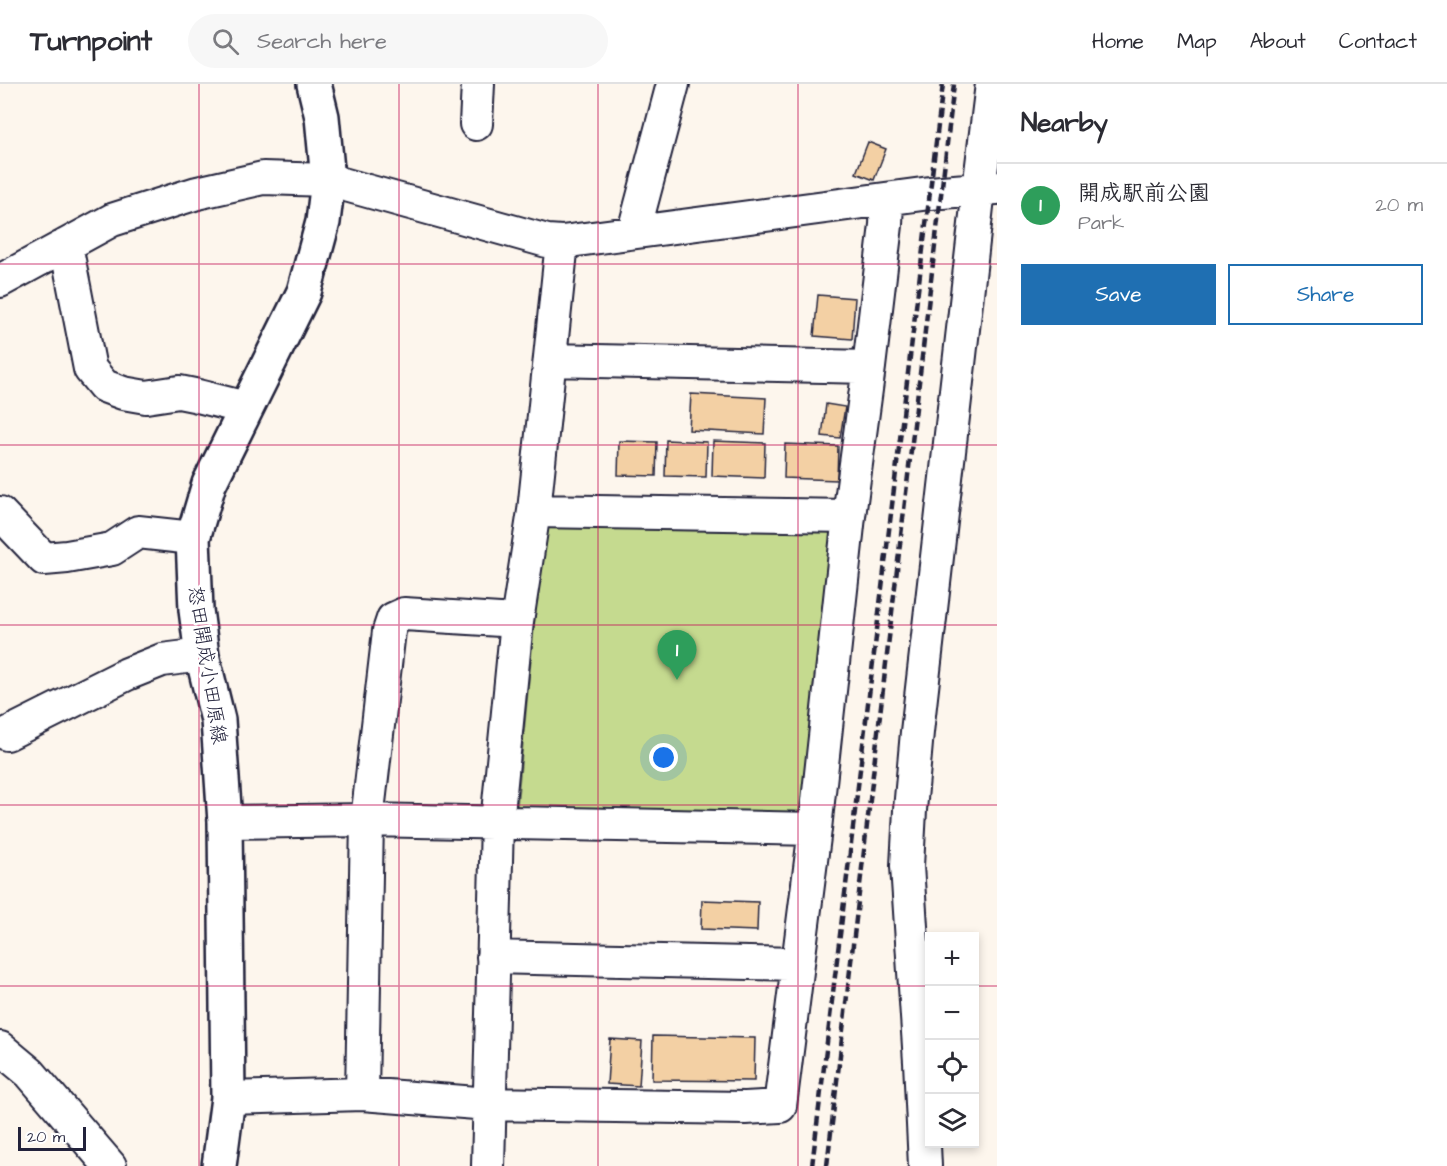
<!DOCTYPE html>
<html lang="en">
<head>
<meta charset="utf-8">
<style>
  body { margin:0; font-family:"Architects Daughter","Klee One",sans-serif; background:#f7f7f7; color:#2b2b33 }
  .controls { position:absolute; right:18px; bottom:18px; display:grid; overflow:hidden; border-radius:0px; box-shadow:0 3px 9px #0003 }
  .controls button { width:54px; height:54px; display:grid; place-items:center; padding:0; border:0; border-bottom:2px solid #e1e1e2; background:#fff; color:#2b2b33; font:30px sans-serif }
  .scale { position:absolute; left:18px; bottom:15px; width:68px; box-sizing:border-box; padding-left:6px; border:3px solid #22223b; border-top:0; font-size:16px; line-height:21px; white-space:nowrap; color:#22223b; -webkit-text-stroke:4px #fff; paint-order:stroke }
  .you { position:absolute; left:664px; top:674px; width:21px; height:21px; margin:-15px; border:4px solid #fff; border-radius:50%; background:#1a73e8; box-shadow:0 0 0 9px #1a73e833 }
  .badge { display:grid; place-items:center; width:39px; height:39px; border-radius:50%; background:#1f6fb2; color:#fff; font-size:20px; font-weight:700 }
  .pin { position:absolute; translate:-50% -50px; filter:drop-shadow(0 2px 3px #0008) }
  .pin::after { content:''; position:absolute; top:32px; width:21px; height:18px; background:inherit; clip-path:polygon(0 0,100% 0,50% 100%) }
  .list { margin:0; padding:0; list-style:none }
  h2 { display:flex; justify-content:space-between; align-items:center; height:78px; margin:0; padding:0 24px; font-size:26px }
  h2 small { font-size:20px; font-weight:400; color:#7c7c81 }
  .list li { display:grid; grid-template-columns:39px 1fr auto; gap:18px; align-items:center; box-sizing:border-box; height:84px; padding:0 24px; border-top:2px solid #e1e1e2 }
  .list b { display:block; font-size:22px; white-space:nowrap }
  .list p { margin:0; font-size:20px; white-space:nowrap; color:#7c7c81 }
  .list em { font-size:20px; font-style:normal; color:#7c7c81 }
  .actions { display:flex; gap:12px; padding:18px 24px }
  .actions a { flex:1; padding:14px 0; border:2px solid #1f6fb2; border-radius:0px; text-align:center; font-size:21px; color:#1f6fb2 }
  .actions .main { background:#1f6fb2; color:#fff }
  .icon { flex:none; width:33px; height:33px; fill:none; stroke:currentColor; stroke-width:2; stroke-linecap:round; stroke-linejoin:round }
  .map { position:relative; flex:none; width:997px; height:1082px; overflow:hidden }
  header { display:flex; align-items:center; gap:36px; box-sizing:border-box; height:84px; padding:0 30px; background:#fff; border-bottom:2px solid #e1e1e2 }
  header strong { font-size:28px }
  nav { display:flex; gap:33px; margin-inline-start:auto; font-size:21px }
  .search { width:420px; height:54px; background:#f7f7f7; display:flex; align-items:center; gap:15px; box-sizing:border-box; padding:0 21px; border-radius:33px; color:#7c7c81; font-size:22px }
  main { display:flex }
  aside { flex:1; background:#fff }
  .map>svg:first-child { display:block }
  .green { fill:#c5da8f; stroke:#747e65; stroke-width:1.5 }
  .building { fill:#f3d0a4; stroke:#22223b; stroke-width:1.5 }
  .lines { fill:none; stroke-linecap:round; stroke-linejoin:round }
  .minor-casing { stroke:#22223b; stroke-width:36 }
  .major-casing { stroke:#22223b; stroke-width:38 }
  .minor { stroke:#fff; stroke-width:32 }
  .major { stroke:#fff; stroke-width:33 }
  .rail { stroke:#22223b; stroke-width:4.5; stroke-dasharray:9 4.5; stroke-linecap:butt }
  .grid { fill:none; stroke:#c2185b; stroke-width:1.5; stroke-opacity:0.55 }
  .labels { text-anchor:middle; dominant-baseline:central; stroke-width:5; stroke-linejoin:round; paint-order:stroke }
  .street-label { font-size:20px; fill:#22223b; stroke:#fff }
</style>
</head>
<body>
<header>
<strong>Turnpoint</strong>
<div class="search"><svg class="icon" aria-label="search" viewBox="0 0 24 24"><circle cx="10" cy="10" r="6"/><path d="M15 15l6 6"/></svg>Search here</div>
<nav><a>Home</a><a>Map</a><a>About</a><a>Contact</a></nav>
</header>
<main>
<div class="map">
<svg width="997" height="1082" viewBox="0 0 997 1082">
  <rect width="100%" height="100%" fill="#fdf6ed"/>
  <filter id="ink" filterUnits="userSpaceOnUse"><feTurbulence type="fractalNoise" baseFrequency=".0167" numOctaves="2"/><feDisplacementMap in="SourceGraphic" scale="12" xChannelSelector="R" yChannelSelector="G"/><feConvolveMatrix kernelMatrix="1 2 1 2 8 2 1 2 1" color-interpolation-filters="sRGB"/></filter>
  <g filter="url(#ink)">
    <!-- green -->
    <path class="green" d="M544,438L829,442L838,460L811,736L516,733Z"/>
    <!-- building -->
    <path class="building" d="M868,58L886,65L874,96L856,89Z
      M818,211L855,214L852,255L814,252Z
      M691,310L766,314L764,350L689,346Z
      M826,320L845,323L840,354L822,352Z
      M666,356L707,358L706,393L665,392Z
      M619,357L657,358L656,392L618,391Z
      M713,357L765,359L764,394L712,392Z
      M785,360L838,362L837,396L784,394Z
      M702,816L758,818L757,847L701,845Z
      M653,952L755,954L754,997L652,996Z
      M610,955L642,957L639,1002L607,1000Z"/>
    <g class="lines">
      <defs>
        <path id="minor" d="M476,40L478,0
          M634,147L673,0
          M66,161L90,285L104,302L123,309L146,313L179,308L194,311L246,324
          M0,197L112,136L197,109L263,94L328,96L547,157L562,158L930,109L979,105L992,0
          M550,276L869,283
          M534,427L849,432
          M0,429L44,475L67,473L112,465L138,448L193,454
          M7,650L127,590L162,576L202,571
          M225,738L367,736L815,745
          M493,873L798,880
          M0,964L30,989L110,1082
          M362,1010L367,736L389,547L393,535L404,530L517,537
          M228,1014L362,1010L489,1020L745,1024L780,1022L815,745L849,432L869,283L886,141L887,115
          M488,1082L497,739L517,537L534,427L562,158
          M925,1082L920,978L907,782L910,726L917,648L979,105L997,104"/>
        <path id="major" d="M219,1082L228,1014L225,738L218,636L202,571L196,526L193,454L209,400L304,208L323,138L328,96L322,33L314,0"/>
      </defs>
      <!-- minor casing -->
      <use href="#minor" class="minor-casing"/>
      <!-- major casing -->
      <use href="#major" class="major-casing"/>
      <!-- minor -->
      <use href="#minor" class="minor"/>
      <!-- major -->
      <use href="#major" class="major"/>
      <!-- rail -->
      <path class="rail" d="M812,1082L943,0
        M827,1082L954,0"/>
    </g>
  </g>
  <!-- grid -->
  <path class="grid" d="M199,0V1082M399,0V1082M598,0V1082M798,0V1082M0,180H997M0,361H997M0,541H997M0,721H997M0,902H930M974,902H997"/>
  <g class="labels">
    <!-- street labels -->
    <g class="street-label">
      <text transform="translate(207 581) rotate(81)">怒田開成小田原線</text>
    </g>
  </g>
</svg>
<div class="controls">
<button>+</button>
<button>−</button>
<button><svg class="icon" aria-label="locate" viewBox="0 0 24 24"><circle cx="12" cy="12" r="6"/><path d="M12 2v4M12 18v4M2 12h4M18 12h4"/></svg></button>
<button><svg class="icon" aria-label="layers" viewBox="0 0 24 24"><path d="M12 4l9 5-9 5-9-5zM3 14l9 5 9-5"/></svg></button>
</div>
<div class="scale">20 m</div>
<div class="you"></div>
<div class="pin badge" style="left:677px;top:596px;background:#2e9e5b">1</div>
</div>
<aside>
<h2>Nearby<small></small></h2>
<ul class="list">
<li><span class="badge" style="background:#2e9e5b">1</span><div><b>開成駅前公園</b><p>Park</p></div><em>20 m</em></li>
</ul>
<div class="actions"><a class="main">Save</a><a>Share</a></div>
</aside>
</main>
</body>
</html>
